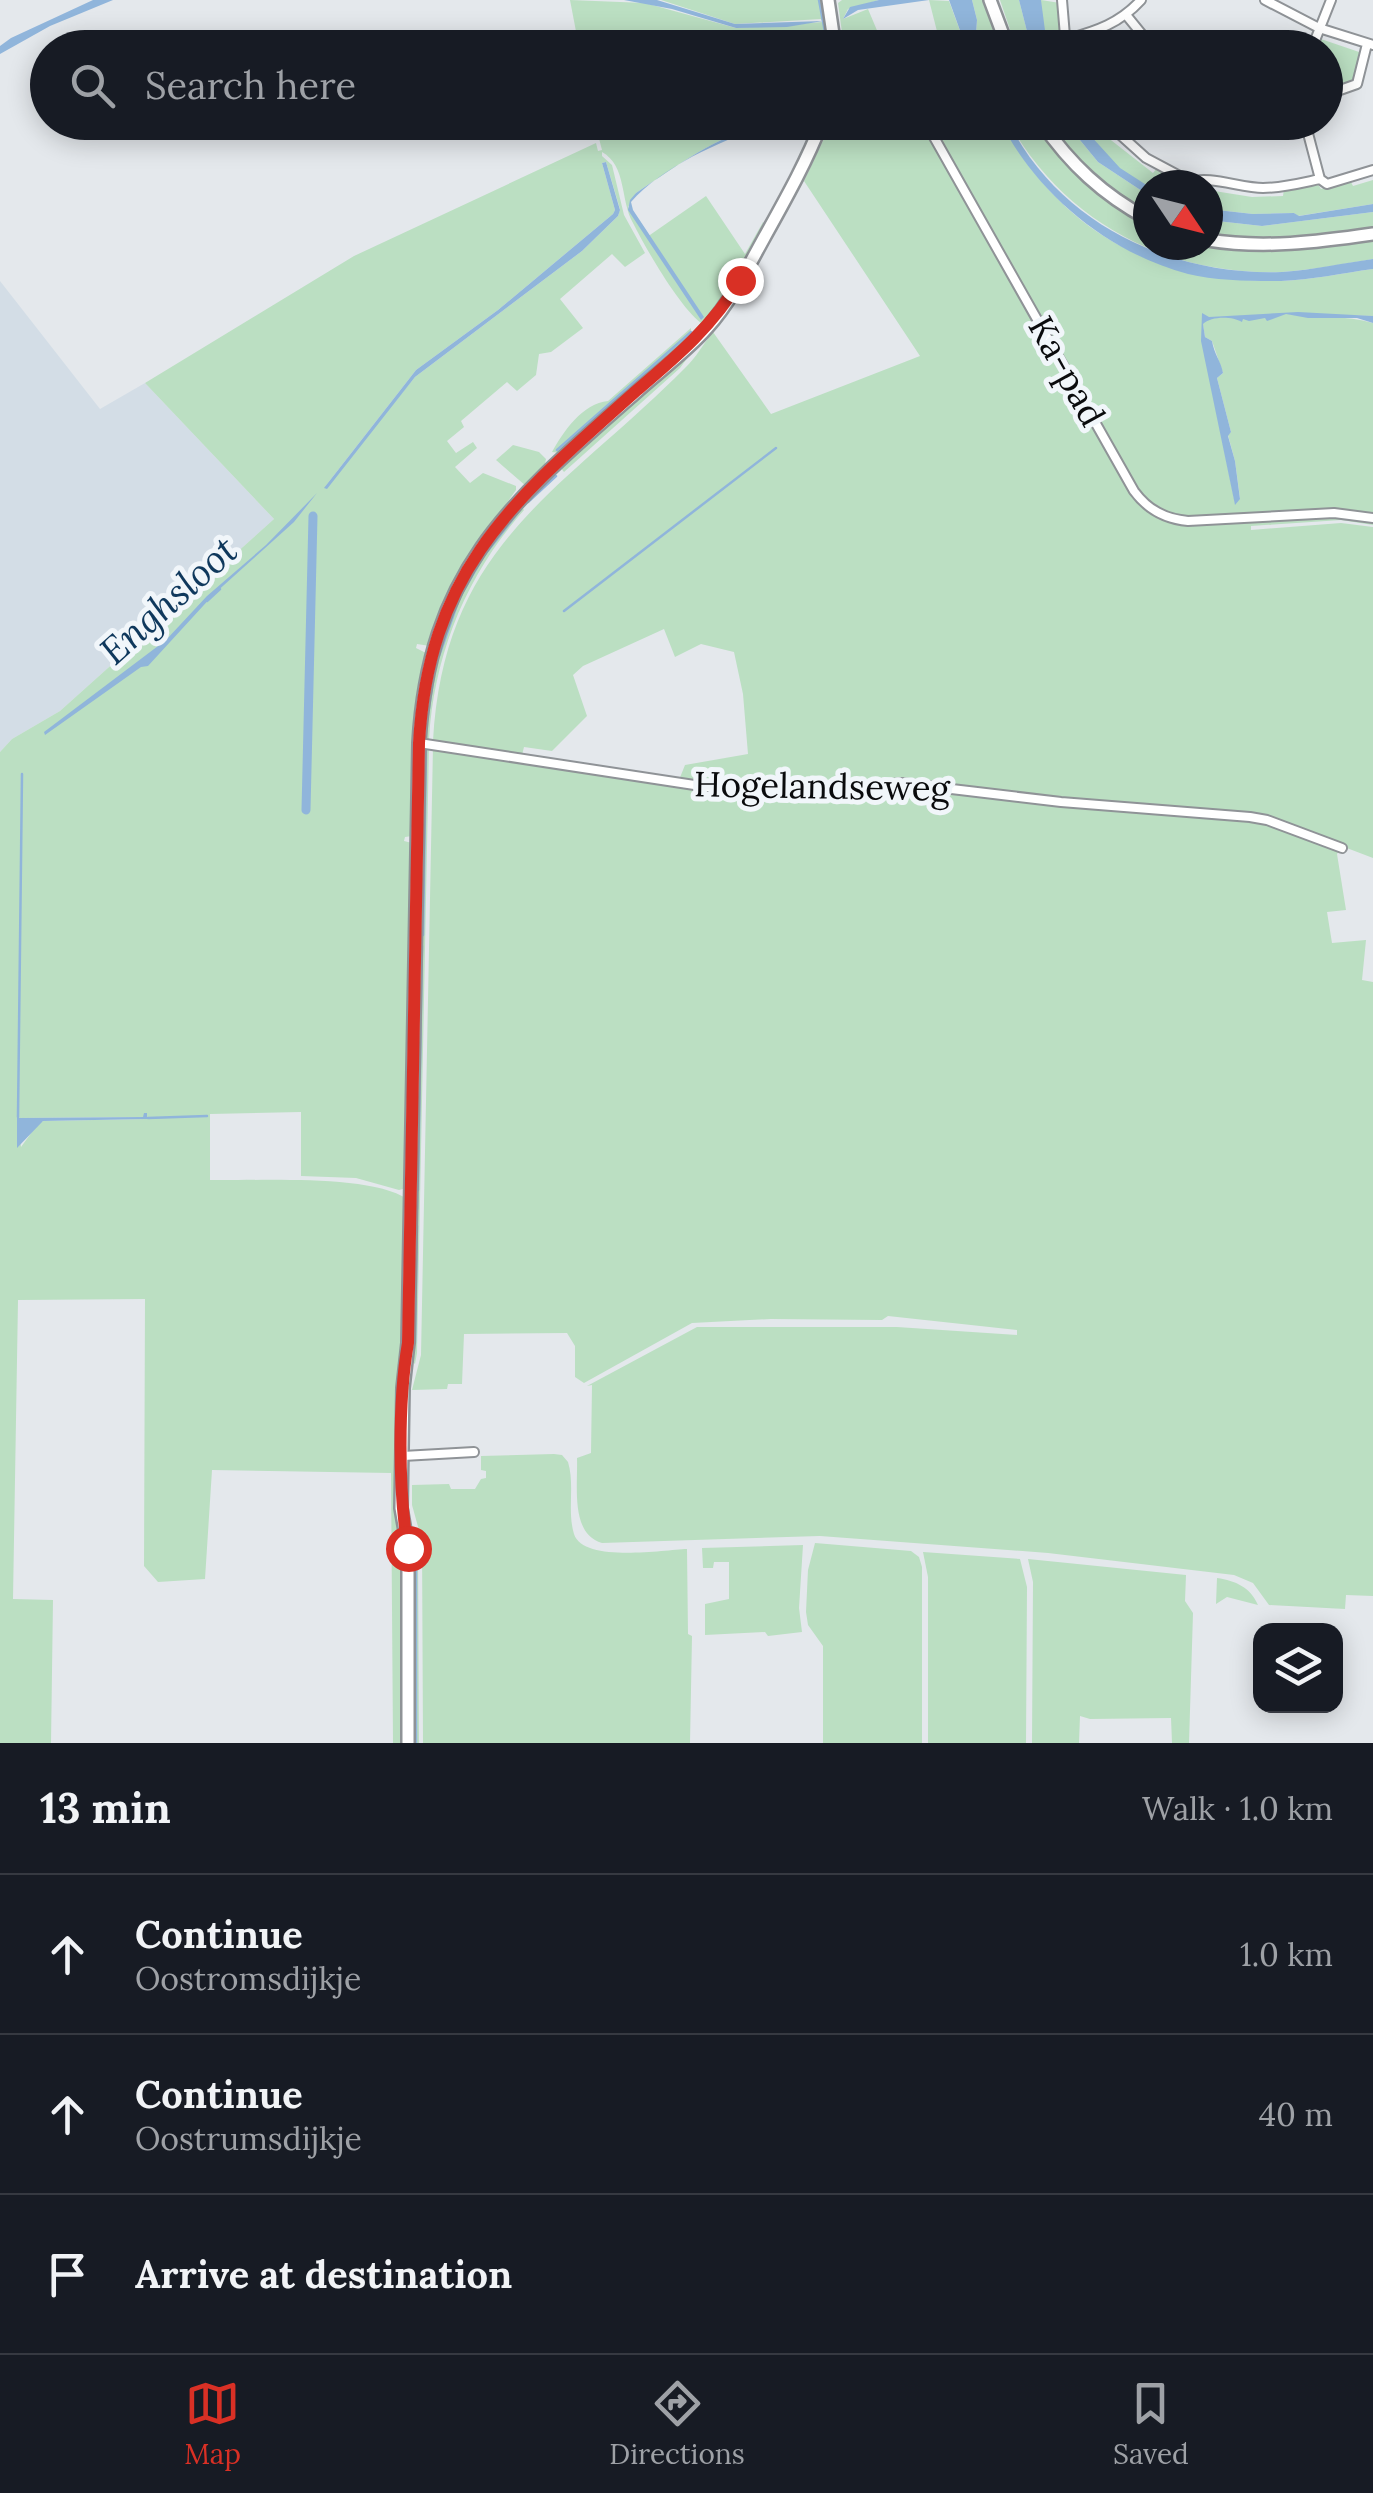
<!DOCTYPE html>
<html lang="en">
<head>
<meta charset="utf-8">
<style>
  body { margin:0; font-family:Lora,serif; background:#242831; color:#f1f3f6 }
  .controls { position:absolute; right:30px; bottom:30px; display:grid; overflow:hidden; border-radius:20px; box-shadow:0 5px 25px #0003 }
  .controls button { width:90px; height:90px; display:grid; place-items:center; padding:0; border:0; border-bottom:2px solid #363941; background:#171b24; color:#f1f3f6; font:50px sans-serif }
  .compass { position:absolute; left:1133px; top:170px; width:90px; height:90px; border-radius:50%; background:#171b24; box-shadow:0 5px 25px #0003; rotate:125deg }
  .stop { position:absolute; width:30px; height:30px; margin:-22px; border:8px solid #d93025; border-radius:50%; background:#fff }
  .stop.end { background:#d93025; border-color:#fff; box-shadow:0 2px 10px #0008 }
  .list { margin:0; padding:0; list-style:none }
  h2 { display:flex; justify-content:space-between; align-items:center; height:130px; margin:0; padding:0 40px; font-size:42px }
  h2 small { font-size:32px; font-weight:400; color:#9ea1a6 }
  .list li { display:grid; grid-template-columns:65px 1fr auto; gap:30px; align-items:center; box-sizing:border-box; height:160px; padding:0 40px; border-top:2px solid #363941 }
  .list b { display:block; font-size:38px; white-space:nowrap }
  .list p { margin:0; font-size:32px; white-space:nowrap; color:#9ea1a6 }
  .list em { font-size:32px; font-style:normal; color:#9ea1a6 }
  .icon { flex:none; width:55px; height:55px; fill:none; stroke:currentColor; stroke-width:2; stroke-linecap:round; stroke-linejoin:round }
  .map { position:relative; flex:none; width:1373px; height:1743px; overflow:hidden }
  .search { position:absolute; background:#171b24; box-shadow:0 5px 25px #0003; left:30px; right:30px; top:30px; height:110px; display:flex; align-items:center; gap:25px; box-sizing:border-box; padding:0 35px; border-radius:55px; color:#9ea1a6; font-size:38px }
  .sheet { height:610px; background:#171b24 }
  nav { display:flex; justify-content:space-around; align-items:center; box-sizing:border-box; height:140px; border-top:2px solid #363941; background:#171b24; font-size:28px; color:#9ea1a6 }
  nav a { display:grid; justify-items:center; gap:5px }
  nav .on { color:#d93025 }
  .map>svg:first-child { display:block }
  .built { fill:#d3dde6 }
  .green { fill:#bbdfc2; fill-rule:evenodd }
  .water { fill:#90b5db }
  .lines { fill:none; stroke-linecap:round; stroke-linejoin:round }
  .stream { stroke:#90b5db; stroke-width:2.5 }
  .canal { stroke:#90b5db; stroke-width:9 }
  .street-casing { stroke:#8f9397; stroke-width:12 }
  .secondary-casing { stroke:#8f9397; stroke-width:16 }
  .street { stroke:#fff; stroke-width:8 }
  .secondary { stroke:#fff; stroke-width:11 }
  .route { stroke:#d93025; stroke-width:12 }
  .labels { text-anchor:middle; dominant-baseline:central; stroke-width:10; stroke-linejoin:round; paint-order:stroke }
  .street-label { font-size:35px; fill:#0a0b0d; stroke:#f1f6fa }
  .water-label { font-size:38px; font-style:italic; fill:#0f385c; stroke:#f1f6fa }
</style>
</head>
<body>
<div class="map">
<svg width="1373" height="1743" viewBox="0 0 1373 1743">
  <rect width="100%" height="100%" fill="#e4e8ec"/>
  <!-- built -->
  <path class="built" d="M0,281L100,409L145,383L274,519L60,711L12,739L0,752Z"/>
  <!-- green -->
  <path class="green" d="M570,0L645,3L736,28L823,22L821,19L735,24L661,0H822L831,47H579Z
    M842,0H879L848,9L843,19L868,9L884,47H844L838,3Z
    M929,0L949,1L966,47H941Z
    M972,0H983L1001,47H975L977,20Z
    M1000,0H1019L1031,47H1016Z
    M1041,0L1060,3L1064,38L1062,47H1042Z
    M1318,38L1362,53L1354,83L1326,93V48L1315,46Z
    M927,122L1001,123C1064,234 1154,282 1281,281C1311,280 1343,273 1373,269V316L1289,314C1317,318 1346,315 1373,323V515L1346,511L1182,518L1159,511L1143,498L969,193L965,182ZM1203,325L1205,337L1212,341L1223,373L1217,378L1231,432L1228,435L1235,461L1240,498L1235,503L1202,341Z
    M595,123H766C717,136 678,165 636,193L628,207L697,316L647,237L706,196L745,254L763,222L765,225L747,261L742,260L740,264L744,266L705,321L701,323C679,306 646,249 633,223C620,200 627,166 602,152V156L612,165L624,215L645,253L625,267L612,254L560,299L583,328L551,352L539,354L536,375L517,391L507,382L461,421L464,427L447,441L456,453L473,442L477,448L455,467L470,483L483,473L516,486V490L461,568L430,646L417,644L416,648L428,654L416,724L412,836L405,837L404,841L412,843L407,1188L399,1190L356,1178L301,1176V1112L210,1114V1180C256,1181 371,1174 407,1199L403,1546L405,1743H393L391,1473L212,1470L205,1579L158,1582L144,1566L145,1299L18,1300L13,1599L53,1600L51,1743H0V752L12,739L60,711L274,519L145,383L354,256L596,143L598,151L602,150ZM606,162L620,209L618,216L582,251L415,377L324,488L416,370L498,310L613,214L615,210L602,163ZM147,1114V1119L43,1121L37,1125L21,1147L17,1118L143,1117Z
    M1009,123H1036C1062,167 1103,200 1148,224V245L1208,244L1262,250L1373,237V259C1343,264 1312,270 1282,272C1168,276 1065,223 1009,123Z
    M1047,123H1066L1098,162L1148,195V214C1107,192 1075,160 1047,123Z
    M1079,123H1103L1110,131L1107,137L1153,173L1157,168L1194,185C1180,185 1156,188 1145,185C1124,179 1092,141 1079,123Z
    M916,127L927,132L1132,493L1163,518L1334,516L1373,520V525L1341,520L1251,526V530L1341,523L1373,527V858L1268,818L1092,803L968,788L700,784L679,780L685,765L748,754L743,694L734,652L701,644L675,657L664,629L583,666L573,675L587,716L552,751L524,747L522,755L433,741C444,543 562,492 685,368C696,358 703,344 713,332L771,414L920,356L804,181L829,128Z
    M1350,180L1353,186L1373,180V204L1298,216L1294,213L1253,214L1208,209V190L1252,197L1283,196L1284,189L1317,183L1321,189Z
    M1373,212V229C1318,236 1263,244 1208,235V220L1262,226Z
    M691,328V337L560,453L552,452C563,432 583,403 608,401Z
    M694,349L680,368L564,472L560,467Z
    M513,445L539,452L546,459L544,468L526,486L496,460Z
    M521,506L524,510C467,574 434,653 429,740L423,734C428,682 439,620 467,575C482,551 503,528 521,506Z
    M433,746L714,790L889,785L1266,821L1340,849L1337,854L1346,910L1327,912L1332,943L1366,940L1362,980L1373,982V1596L1346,1595L1345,1609L1269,1605L1253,1583L1234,1575L1048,1553L820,1536L602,1543C570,1534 578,1486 577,1458L591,1453L592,1385L587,1386L697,1327H897L1017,1335V1330L888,1316L882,1320L771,1319L692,1323L584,1383L575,1377V1346L567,1333L464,1334L462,1384H448L447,1389L412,1390L421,1355Z
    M429,747L417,1353L415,1364L409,1358L422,752Z
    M554,1454L562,1455L568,1462C575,1485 567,1511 574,1534C583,1563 662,1550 687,1549L688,1634L692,1636L690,1743H423L422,1541L412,1505V1485L449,1484L451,1489H475L481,1479L486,1478V1471L481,1470V1456Z
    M410,1519L418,1545L419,1743H412Z
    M815,1543L911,1551L919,1557L922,1567V1743H823V1646L808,1625L806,1612L808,1570Z
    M803,1545L799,1608L802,1632L768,1636L765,1632L705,1635V1604L729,1599V1562H714L713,1568H703L702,1548Z
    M923,1552L1020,1559L1027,1587L1026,1743H928V1577Z
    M1028,1559L1186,1575L1185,1601L1193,1613L1189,1743H1172L1171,1718L1090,1719L1080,1716L1079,1743H1032L1033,1582Z
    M1217,1578C1236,1581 1250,1587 1258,1605L1227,1597L1216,1604Z"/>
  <!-- water -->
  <path class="water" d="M93,0H113L50,26L0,54V46L11,38Z
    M624,0H657L735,24L823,21L787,27L736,28L672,9Z
    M879,0H929L858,10L843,19L850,7Z
    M949,0H972L977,20L975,47H966Z
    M1019,0H1041L1046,38L1042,47H1031Z
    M766,123L772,124C725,139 664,165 631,202L633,210L704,317L701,320L628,210L630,200L636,193C678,165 717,136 766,123Z
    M1001,123H1009C1060,224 1171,276 1282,272C1313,270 1343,263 1373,259V269C1343,273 1311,280 1281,281C1252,281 1216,281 1188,274C1109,253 1038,195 1001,123Z
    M1066,123H1079L1120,168L1148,186V195L1098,162Z
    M606,162L620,210L618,216L582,251L415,377L327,489L324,488L416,370L498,310L613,214L615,210L602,163Z
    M1373,204V212L1262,226L1208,220V209L1253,214L1294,213L1299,216Z
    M1298,312L1373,316V323L1357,318H1308L1286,314L1267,321L1265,318L1249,321L1243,319L1242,322C1232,316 1211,316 1203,324L1205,337L1212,341C1214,354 1221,361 1223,373L1217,378L1231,432L1228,436L1235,461L1240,499L1235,505L1201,341L1202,313L1209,317Z
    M317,493L294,522L214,594L148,666L141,667L45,735L44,732L166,640L207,596L266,545Z
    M144,1113H147V1119L43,1121L17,1148V1118L143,1117Z"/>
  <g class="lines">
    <!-- stream -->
    <path class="stream" d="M819,0L828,48
      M557,450L691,332
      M528,502L556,476
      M461,595L483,557L520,510
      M207,601L220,589
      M564,611L776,448
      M439,656L458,602
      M428,715L434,674
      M423,935L426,751
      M18,1117L22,774
      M148,1118L207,1116
      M418,1190L422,946
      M417,1209V1197
      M415,1343L417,1226
      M416,1551V1743"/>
    <!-- canal -->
    <path class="canal" d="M306,810L313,516"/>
    <defs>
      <path id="street" d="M1062,0L1066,48
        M1265,0L1319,28L1373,45
        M1127,16L1153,48
        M1067,39C1097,31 1120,23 1141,0
        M1312,48L1331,0
        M1326,95L1357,84L1367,44
        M1106,122L1146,158L1191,182C1207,175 1242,188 1263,188C1282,188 1301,183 1320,179L1327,184L1373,170
        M1305,122L1320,179
        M822,123L918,124L930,130L1134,491C1148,510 1165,519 1188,521L1334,513L1373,518
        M419,743L714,788H860L901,783L1061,802L1250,817L1267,820L1342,848
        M403,1456L474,1452"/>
      <path id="secondary" d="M828,0L835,48
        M990,0L1008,48
        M1041,122C1070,164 1103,195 1148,219
        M1208,240C1263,249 1318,242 1373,234
        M408,1743V1548L401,1508L403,1388L408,1343L419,743C429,569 512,501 634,394C658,372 686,352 707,328C731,301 747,269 764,238C785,200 806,163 822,122"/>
    </defs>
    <!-- street casing -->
    <use href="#street" class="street-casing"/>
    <!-- secondary casing -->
    <use href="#secondary" class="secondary-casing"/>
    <!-- street -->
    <use href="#street" class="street"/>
    <!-- secondary -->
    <use href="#secondary" class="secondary"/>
  </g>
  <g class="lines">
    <!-- route -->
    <path class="route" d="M408,1548C398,1490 398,1401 408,1343L419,743C429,568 514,500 636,391C676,357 713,326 740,280"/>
  </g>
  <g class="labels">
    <!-- street labels -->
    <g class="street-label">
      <text transform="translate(1067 371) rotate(61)">Ka-pad</text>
      <text transform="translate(822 786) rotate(1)">Hogelandseweg</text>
    </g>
    <!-- water labels -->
    <g class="water-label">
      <text transform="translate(168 600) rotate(-42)">Enghsloot</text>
    </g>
  </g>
</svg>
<div class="controls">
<button><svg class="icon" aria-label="layers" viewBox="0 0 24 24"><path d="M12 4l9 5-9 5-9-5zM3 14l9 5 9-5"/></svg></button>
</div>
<svg class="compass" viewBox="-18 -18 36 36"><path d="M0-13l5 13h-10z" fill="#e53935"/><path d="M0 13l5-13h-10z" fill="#9ea1a6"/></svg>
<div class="stop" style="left:408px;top:1548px"></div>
<div class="stop end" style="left:740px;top:280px"></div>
<div class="search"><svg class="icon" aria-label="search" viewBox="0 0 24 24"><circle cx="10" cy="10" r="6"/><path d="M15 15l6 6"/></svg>Search here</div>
</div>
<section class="sheet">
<h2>13 min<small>Walk · 1.0 km</small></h2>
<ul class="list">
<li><svg class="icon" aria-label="ahead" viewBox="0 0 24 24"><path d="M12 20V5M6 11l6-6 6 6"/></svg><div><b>Continue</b><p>Oostromsdijkje</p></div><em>1.0 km</em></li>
<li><svg class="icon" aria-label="ahead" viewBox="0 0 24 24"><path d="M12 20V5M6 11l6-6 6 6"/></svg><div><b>Continue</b><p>Oostrumsdijkje</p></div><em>40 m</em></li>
<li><svg class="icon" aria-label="arrive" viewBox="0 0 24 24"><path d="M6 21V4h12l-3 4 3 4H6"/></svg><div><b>Arrive at destination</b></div></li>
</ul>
</section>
<nav>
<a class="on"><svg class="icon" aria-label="map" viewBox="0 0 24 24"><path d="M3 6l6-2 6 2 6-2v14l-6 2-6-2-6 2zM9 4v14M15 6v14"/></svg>Map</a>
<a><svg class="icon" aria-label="directions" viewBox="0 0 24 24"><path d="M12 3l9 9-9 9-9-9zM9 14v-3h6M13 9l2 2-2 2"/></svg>Directions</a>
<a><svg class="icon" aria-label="saved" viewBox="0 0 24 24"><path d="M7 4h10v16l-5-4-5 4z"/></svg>Saved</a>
</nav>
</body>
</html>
